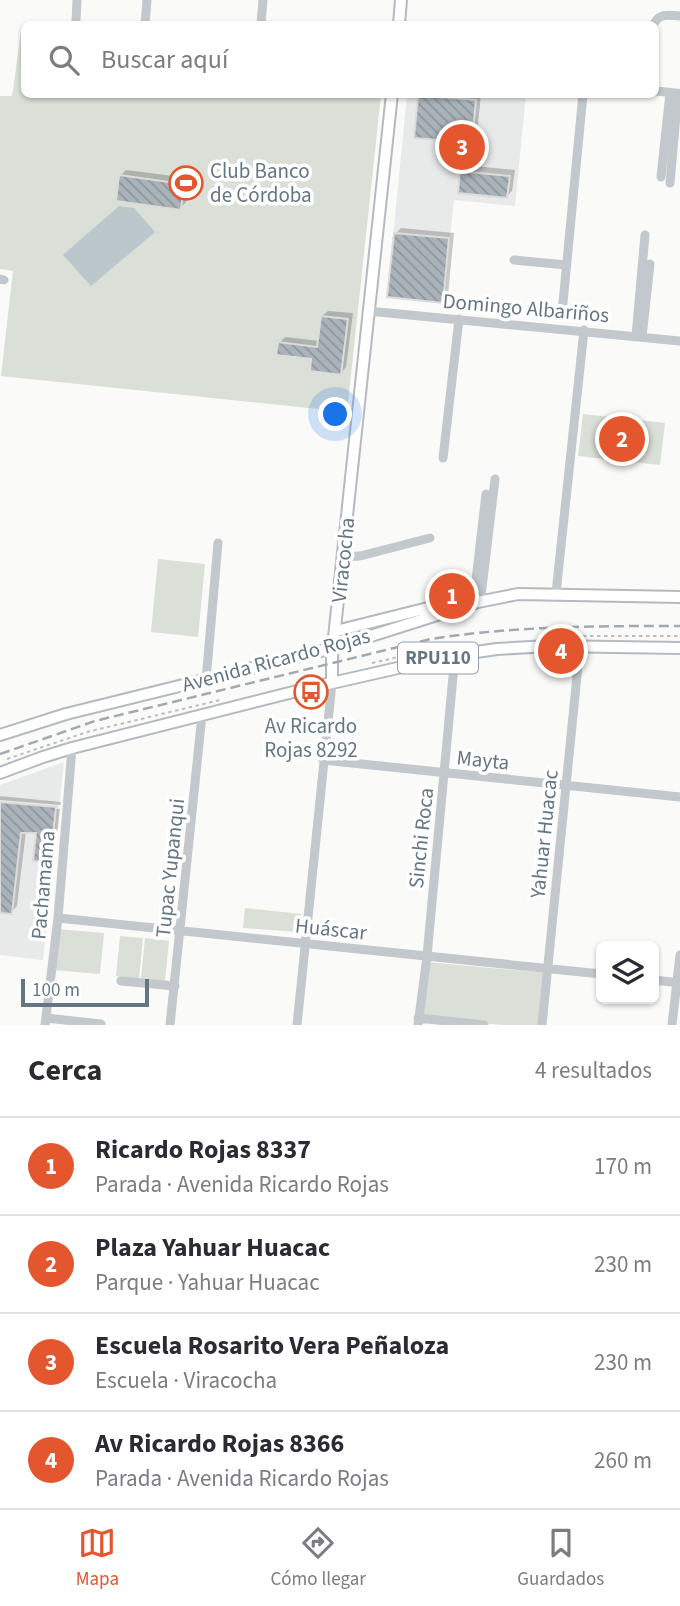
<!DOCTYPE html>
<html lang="es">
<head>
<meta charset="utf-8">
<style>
  body { margin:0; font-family:"Source Sans 3",sans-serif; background:#f7f7f7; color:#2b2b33 }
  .controls { position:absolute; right:21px; bottom:21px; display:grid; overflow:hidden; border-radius:10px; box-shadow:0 2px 5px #0004 }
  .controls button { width:63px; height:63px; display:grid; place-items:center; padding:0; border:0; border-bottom:2px solid #e1e1e2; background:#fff; color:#2b2b33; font:35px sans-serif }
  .scale { position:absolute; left:21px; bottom:18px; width:128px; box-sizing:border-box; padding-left:7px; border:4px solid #657683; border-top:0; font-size:19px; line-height:24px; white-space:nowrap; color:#657683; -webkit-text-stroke:5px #fff; paint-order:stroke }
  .you { position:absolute; left:336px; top:415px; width:24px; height:24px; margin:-18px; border:5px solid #fff; border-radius:50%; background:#1a73e8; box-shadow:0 0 0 10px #1a73e833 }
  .badge { display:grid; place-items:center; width:46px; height:46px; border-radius:50%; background:#e4572e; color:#fff; font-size:23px; font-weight:700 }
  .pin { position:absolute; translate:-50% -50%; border:4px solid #fff; box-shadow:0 2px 7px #0006 }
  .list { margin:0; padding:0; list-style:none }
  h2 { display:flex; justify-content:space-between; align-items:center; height:91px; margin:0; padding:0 28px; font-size:30px }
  h2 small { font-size:23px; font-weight:400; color:#7c7c81 }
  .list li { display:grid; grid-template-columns:46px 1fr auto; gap:21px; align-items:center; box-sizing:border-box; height:98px; padding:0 28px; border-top:2px solid #e1e1e2 }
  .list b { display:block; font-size:26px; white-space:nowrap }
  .list p { margin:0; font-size:23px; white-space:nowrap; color:#7c7c81 }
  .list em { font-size:23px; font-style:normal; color:#7c7c81 }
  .icon { flex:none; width:38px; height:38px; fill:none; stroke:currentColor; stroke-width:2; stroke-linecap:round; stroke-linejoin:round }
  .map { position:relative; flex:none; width:680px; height:1025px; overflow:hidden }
  .search { position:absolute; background:#fff; box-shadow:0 2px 5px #0004; left:21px; right:21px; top:21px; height:77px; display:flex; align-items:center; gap:18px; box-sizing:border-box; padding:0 24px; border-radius:10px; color:#7c7c81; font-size:26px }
  .sheet { height:483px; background:#fff }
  nav { display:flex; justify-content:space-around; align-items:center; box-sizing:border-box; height:98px; border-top:2px solid #e1e1e2; background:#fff; font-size:19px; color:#7c7c81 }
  nav a { display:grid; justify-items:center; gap:4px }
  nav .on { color:#e4572e }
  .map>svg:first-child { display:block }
  .built { fill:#e8e9e9 }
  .park { fill:#dadfd7 }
  .water { fill:#bbc7cb }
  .shadow { fill:#0003 }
  .building { fill:url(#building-back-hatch); stroke:#dcdcda; stroke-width:2 }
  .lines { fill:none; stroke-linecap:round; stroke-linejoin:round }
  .major-casing { stroke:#b5babe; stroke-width:14 }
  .path { stroke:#bbbfc2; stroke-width:2; stroke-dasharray:3.5 3.5; stroke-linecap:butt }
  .minor { stroke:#c3c8cc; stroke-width:9 }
  .major { stroke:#fff; stroke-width:10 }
  .rail { stroke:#a2aab0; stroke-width:2.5; stroke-dasharray:10 5; stroke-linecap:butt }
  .labels { text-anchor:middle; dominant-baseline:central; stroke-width:7; stroke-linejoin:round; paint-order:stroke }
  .shield { fill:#fff; stroke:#939fa8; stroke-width:2 }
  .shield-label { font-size:19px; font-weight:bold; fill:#657683 }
  .poi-label { font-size:21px; fill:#657683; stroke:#fff; text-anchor:start }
  .street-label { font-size:21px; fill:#657683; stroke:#fff }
</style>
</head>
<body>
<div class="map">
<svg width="680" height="1025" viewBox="0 0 680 1025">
  <defs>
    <pattern id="building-back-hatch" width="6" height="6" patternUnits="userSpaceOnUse" patternTransform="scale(1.75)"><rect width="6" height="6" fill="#aab3b9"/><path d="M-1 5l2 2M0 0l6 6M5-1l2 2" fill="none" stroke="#8e969c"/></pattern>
  </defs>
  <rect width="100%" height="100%" fill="#fafaf8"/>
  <!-- built -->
  <path class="built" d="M407,95H526L515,206L454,200L443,303L387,297Z
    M64,762L43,960L0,955V785Z"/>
  <!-- park -->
  <path class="park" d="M21,32H24V94L381,95L347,412L1,376L13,271L0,269V96H12Z
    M583,414L665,423L660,465L578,456Z
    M158,559L205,564L198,637L151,632Z
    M245,908L301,914L299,932L243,928Z
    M57,929L104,933L100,974L53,970Z
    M120,936L143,938L139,979L116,976Z
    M145,938L169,941L165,981L141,979Z
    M426,962L547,973L542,1025H503L422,1018Z"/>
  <!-- water -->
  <path class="water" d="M119,206L134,208L155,232L91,286L63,255Z"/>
  <!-- shadow -->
  <path class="shadow" d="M420,94H481L474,166L515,170L512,191L507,196L460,192L463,159Z
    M126,170L189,178L186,202L180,208L120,176Z
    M401,228L454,233L448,295L442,301L395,234Z
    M328,311L353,313L346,367L341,373L279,343L285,337L320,341L322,316Z
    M0,796L61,802V805L0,800Z
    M0,804L60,809L55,855L49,861L38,831H26L17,906L11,912L0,911Z"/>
  <!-- building -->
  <path class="building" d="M418,95L476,100L469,172L510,176L507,198L458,193L461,161L447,159L449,141L414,138Z
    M119,175L184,184L181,210L116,201Z
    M394,233L449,238L443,303L387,297Z
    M321,316L348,319L341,375L310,371L311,359L276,355L278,342L317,347Z
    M0,802L56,807L50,863L33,861L36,833H21L12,914L0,913Z"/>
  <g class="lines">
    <defs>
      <path id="major" d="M399,24L401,0
        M336,631L460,600
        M332,683V656L392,94
        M0,735L66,714L333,648L478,602L518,594L680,597
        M0,773L43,757L72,748L301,690L455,655L497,649L549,646L680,648"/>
    </defs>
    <!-- major casing -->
    <use href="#major" class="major-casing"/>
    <!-- path -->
    <path class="path" d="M576,636H680
      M372,663L425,651
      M7,759L87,732L220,700"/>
    <!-- minor -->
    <path class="minor" d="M76,21L77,0
      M145,24L147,0
      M261,24L263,0
      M654,24C659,13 669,15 680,16
      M656,91L675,93
      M661,177L670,93
      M670,183L678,93
      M514,260L566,265
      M0,279L4,280
      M368,311L680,341
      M562,313L583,94
      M636,336L645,235
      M642,337L650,264
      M443,458L459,319
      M343,557L360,556L430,538
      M556,593L584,330
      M481,596L495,479
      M474,597L486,494
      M206,680L218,543
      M323,760L680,797
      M58,918L601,974
      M654,980L680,983
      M121,981L175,986
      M46,1018L101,1024
      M418,1018L484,1025
      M45,1025L58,918L72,748
      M170,1025L202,715
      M297,1025L332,683
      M418,1025L427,956L455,655
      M542,1025L580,646
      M672,1025L680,955"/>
    <!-- major -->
    <use href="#major" class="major"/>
    <!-- rail -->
    <path class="rail" d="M0,754L95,721L431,639C515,626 596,626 680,626"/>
  </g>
  <!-- icons -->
  <defs>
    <symbol id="stadium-ring" viewBox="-11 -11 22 22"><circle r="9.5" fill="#fff" stroke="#e4572e" stroke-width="1.5"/><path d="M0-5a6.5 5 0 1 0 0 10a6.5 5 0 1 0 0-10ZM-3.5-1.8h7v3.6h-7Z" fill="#e4572e"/></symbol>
    <symbol id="bus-ring" viewBox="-11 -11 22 22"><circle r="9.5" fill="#fff" stroke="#e4572e" stroke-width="1.5"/><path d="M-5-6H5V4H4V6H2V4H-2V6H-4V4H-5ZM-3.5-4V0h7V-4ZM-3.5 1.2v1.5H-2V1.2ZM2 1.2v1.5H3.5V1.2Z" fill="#e4572e"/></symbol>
  </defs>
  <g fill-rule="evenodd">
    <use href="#stadium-ring" x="167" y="164" width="38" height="38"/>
    <use href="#bus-ring" x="292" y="673" width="38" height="38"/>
  </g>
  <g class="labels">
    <!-- shield labels -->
    <rect class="shield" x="398" y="642.5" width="80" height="31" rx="5"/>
    <g class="shield-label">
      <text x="438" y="658">RPU110</text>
    </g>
    <!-- poi labels -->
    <g class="poi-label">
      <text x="210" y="171">Club Banco<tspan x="210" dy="24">de Córdoba</tspan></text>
      <text x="311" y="726" text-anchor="middle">Av Ricardo<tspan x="311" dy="24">Rojas 8292</tspan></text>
    </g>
    <!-- street labels -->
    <g class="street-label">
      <text transform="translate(526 308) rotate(5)">Domingo Albariños</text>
      <text transform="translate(343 560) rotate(-84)">Viracocha</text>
      <text transform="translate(276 660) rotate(-15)">Avenida Ricardo Rojas</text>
      <text transform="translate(483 760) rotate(6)">Mayta</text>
      <text transform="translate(544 834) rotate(-84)">Yahuar Huacac</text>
      <text transform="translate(421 838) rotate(-84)">Sinchi Roca</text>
      <text transform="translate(170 868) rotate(-84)">Tupac Yupanqui</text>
      <text transform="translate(43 885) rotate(-85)">Pachamama</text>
      <text transform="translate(331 929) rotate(6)">Huáscar</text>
    </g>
  </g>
</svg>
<div class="controls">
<button><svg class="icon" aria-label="layers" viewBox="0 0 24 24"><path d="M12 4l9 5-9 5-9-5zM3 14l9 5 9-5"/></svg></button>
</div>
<div class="scale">100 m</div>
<div class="you"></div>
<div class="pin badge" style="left:452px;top:596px">1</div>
<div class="pin badge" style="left:622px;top:439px">2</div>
<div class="pin badge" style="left:462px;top:147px">3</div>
<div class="pin badge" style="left:561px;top:651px">4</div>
<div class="search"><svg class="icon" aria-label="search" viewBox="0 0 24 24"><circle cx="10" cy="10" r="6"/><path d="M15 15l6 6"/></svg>Buscar aquí</div>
</div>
<section class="sheet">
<h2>Cerca<small>4 resultados</small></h2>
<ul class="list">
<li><span class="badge">1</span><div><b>Ricardo Rojas 8337</b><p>Parada · Avenida Ricardo Rojas</p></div><em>170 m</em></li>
<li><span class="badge">2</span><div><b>Plaza Yahuar Huacac</b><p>Parque · Yahuar Huacac</p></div><em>230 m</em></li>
<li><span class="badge">3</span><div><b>Escuela Rosarito Vera Peñaloza</b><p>Escuela · Viracocha</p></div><em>230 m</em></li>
<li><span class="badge">4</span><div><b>Av Ricardo Rojas 8366</b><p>Parada · Avenida Ricardo Rojas</p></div><em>260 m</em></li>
</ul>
</section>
<nav>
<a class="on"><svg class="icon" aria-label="map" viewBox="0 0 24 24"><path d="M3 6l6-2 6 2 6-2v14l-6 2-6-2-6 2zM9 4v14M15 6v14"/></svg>Mapa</a>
<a><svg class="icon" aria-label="directions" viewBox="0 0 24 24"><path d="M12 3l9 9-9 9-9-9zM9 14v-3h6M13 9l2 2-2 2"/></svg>Cómo llegar</a>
<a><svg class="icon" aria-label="saved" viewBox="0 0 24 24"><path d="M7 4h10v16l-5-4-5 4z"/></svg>Guardados</a>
</nav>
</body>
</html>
